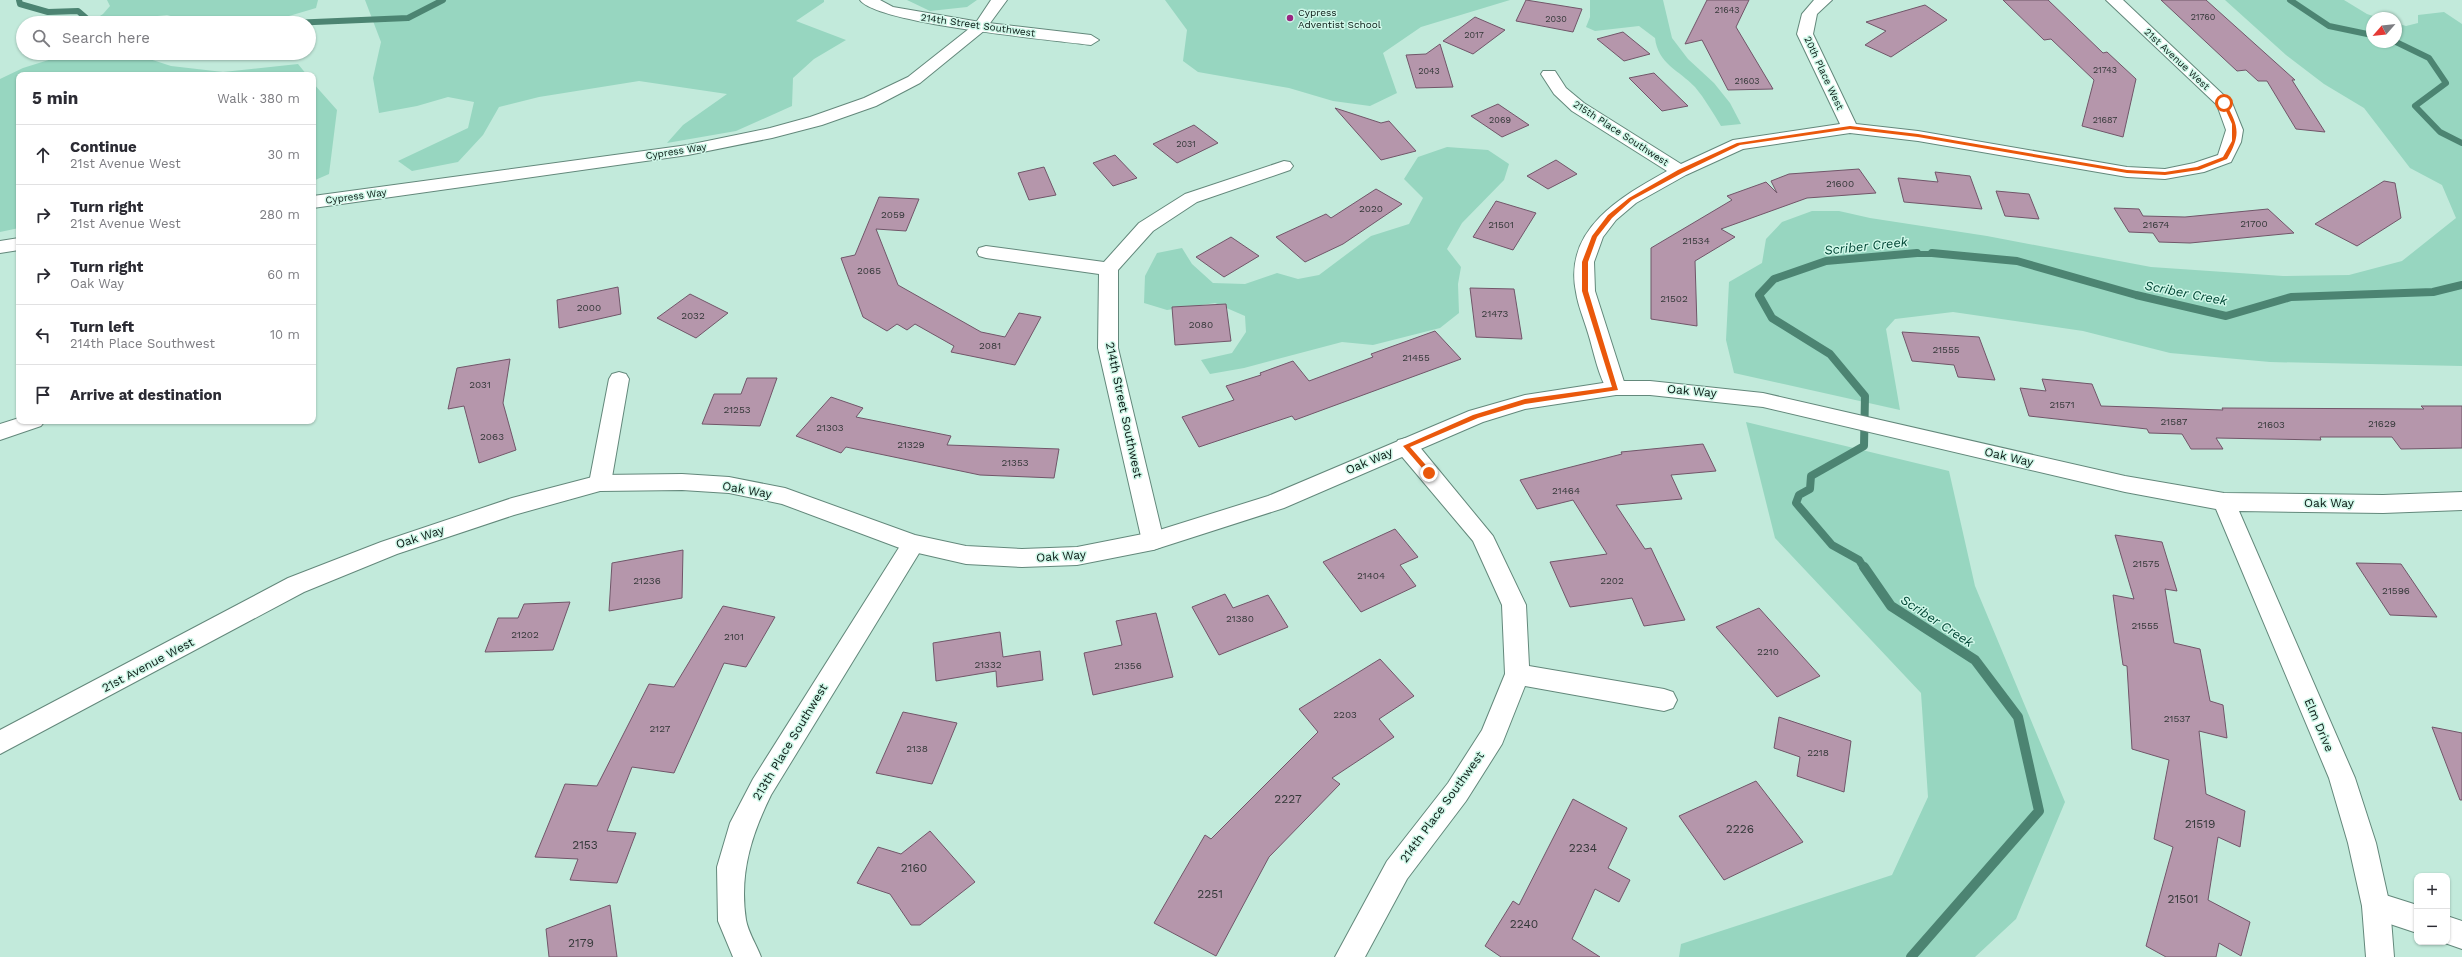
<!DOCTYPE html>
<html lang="en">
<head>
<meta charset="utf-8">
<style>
  body { margin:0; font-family:"Work Sans",sans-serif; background:#f7f7f7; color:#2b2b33 }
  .controls { position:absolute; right:12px; bottom:12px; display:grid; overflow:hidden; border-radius:8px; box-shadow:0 1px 3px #0004 }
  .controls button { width:36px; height:36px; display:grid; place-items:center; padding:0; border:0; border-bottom:1px solid #e1e1e2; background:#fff; color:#2b2b33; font:20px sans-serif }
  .compass { position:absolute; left:2366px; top:12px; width:36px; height:36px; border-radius:50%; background:#fff; box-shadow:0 1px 3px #0004; rotate:242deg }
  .stop { position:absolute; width:12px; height:12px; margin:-9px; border:3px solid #ea580c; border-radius:50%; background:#fff }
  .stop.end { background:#ea580c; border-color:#fff; box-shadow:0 1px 4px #0008 }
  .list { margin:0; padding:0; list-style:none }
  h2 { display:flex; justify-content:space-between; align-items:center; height:52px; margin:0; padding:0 16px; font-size:17px }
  h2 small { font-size:13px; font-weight:400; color:#7c7c81 }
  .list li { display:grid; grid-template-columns:26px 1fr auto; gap:12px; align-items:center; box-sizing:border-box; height:60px; padding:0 16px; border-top:1px solid #e1e1e2 }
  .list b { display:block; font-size:15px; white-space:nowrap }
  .list p { margin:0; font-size:13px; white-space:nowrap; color:#7c7c81 }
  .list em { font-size:13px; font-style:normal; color:#7c7c81 }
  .icon { flex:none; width:22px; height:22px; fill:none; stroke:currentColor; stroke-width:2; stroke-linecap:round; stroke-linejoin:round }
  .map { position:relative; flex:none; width:2462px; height:957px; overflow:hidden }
  .search { position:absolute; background:#fff; box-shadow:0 1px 3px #0004; left:16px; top:16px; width:300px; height:44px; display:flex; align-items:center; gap:10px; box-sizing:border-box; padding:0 14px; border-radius:22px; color:#7c7c81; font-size:15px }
  .panel { position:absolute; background:#fff; box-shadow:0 1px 3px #0004; left:16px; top:72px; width:300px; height:352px; border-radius:8px }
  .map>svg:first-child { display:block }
  .green { fill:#97d6c0 }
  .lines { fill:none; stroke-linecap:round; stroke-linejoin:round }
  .stream-far2 { stroke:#4c8472; stroke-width:6 }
  .stream-far1 { stroke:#4c8472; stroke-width:8 }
  .stream { stroke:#4c8472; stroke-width:10 }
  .building { fill:#b596ab; stroke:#715669 }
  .street-casing { stroke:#63887b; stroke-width:2 }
  .secondary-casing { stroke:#63887b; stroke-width:2 }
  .street { fill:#fff; fill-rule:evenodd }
  .secondary { fill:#fff; fill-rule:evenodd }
  .route { fill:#ea580c }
  .poi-dot { fill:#9a2682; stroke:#cff7e8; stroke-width:1.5 }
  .labels { text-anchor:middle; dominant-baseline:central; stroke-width:3; stroke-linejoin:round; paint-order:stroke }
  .far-number-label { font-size:9px; fill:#343839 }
  .far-poi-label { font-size:10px; fill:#091813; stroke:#cff7e8; text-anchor:start }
  .far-street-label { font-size:10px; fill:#091813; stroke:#cff7e8 }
  .number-label { font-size:10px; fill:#343839 }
  .street-label { font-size:12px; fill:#091813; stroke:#cff7e8 }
  .near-number-label { font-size:12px; fill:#343839 }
  .water-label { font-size:13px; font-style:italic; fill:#024736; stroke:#cff7e8 }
</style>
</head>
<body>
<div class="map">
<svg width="2462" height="957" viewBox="0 0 2462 957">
  <rect width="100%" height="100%" fill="#c2eadb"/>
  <!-- green -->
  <path class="green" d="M107,0H318L316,8L289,16L248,23H196L167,15L130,19L122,23H89L103,14L110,6Z
    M365,0H824V2L796,21L846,40L814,59L793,78L792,106L736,131L667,143L683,125L727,94L639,81L539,97L499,107L483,135L458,162L412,171L398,161L468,128L474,102L448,97L417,106L379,113L373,78L381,42Z
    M907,0H977L967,7L930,11Z
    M1165,0H1510L1421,27L1383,53L1397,93L1370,106L1333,101L1289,88L1198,72L1183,61L1187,30Z
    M1590,0H1663L1672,38L1688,59L1714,83L1730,103L1741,124L1721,126C1713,113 1705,99 1695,87C1679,70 1658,64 1655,38L1639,26L1595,31L1586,27L1590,17Z
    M2225,0H2344L2367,14L2379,18H2372V42H2396V23L2406,26L2418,23V15L2444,12L2462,24V366L2270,362L2170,353L2083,331L1953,312L1895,319L1886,329L1900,410L1734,373L1726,340L1729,282L1762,263L1766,239L1782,222L1812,211H1839L1870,218L1987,236L2151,267L2283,276L2349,275L2402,261L2456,218L2442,185L2410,168L2364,108L2324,84L2286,55Z
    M71,53H131L171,66L223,72L298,64L307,75H19V228L0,232V79L23,68Z
    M313,83L337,110L329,174L313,181Z
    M1447,147L1488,150L1509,164L1504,180L1462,223L1447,249L1461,267L1458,284L1459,313L1440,328L1373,345L1342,342L1244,368L1210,374L1201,360L1232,353L1246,332L1245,316L1215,303L1167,310L1144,303L1145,276L1157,253L1182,248L1192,264L1213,283L1245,284L1277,273L1298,279L1319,275L1371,236L1409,224L1423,198L1404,179L1418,157Z
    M1746,422L1949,471L1975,586L2065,802L2016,919L1975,957H1679L1681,944L1892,875L1928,797L1921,693L1775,538Z"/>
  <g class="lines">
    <!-- stream-far2 -->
    <path class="stream-far2" d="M19,0L20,4L48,12L78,11L92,23
      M2290,0L2329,26L2372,35
      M134,23H164
      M291,23L408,18L443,0
      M2396,42L2429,58L2446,83L2415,106L2440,132L2462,143
      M1906,254H1942"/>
    <!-- stream-far1 -->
    <path class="stream-far1" d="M1932,253L2017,261L2136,295L2226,316L2291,297L2433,292L2462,285
      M1864,568L1859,560L1832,545L1796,503L1799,495L1810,489L1811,476L1864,446L1865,396L1830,354L1772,318L1759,295L1774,279L1826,261L1917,253"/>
    <!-- stream -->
    <path class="stream" d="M1864,567L1891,606L1975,660L2018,717L2039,811L1911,957"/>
  </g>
  <!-- building -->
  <path class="building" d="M1526,0L1582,9L1573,32L1516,21Z
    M1707,0H1749L1736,27L1773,89L1728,90L1702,40L1685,44Z
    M2003,0H2048L2103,53L2107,52L2136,79L2123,137L2082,126L2094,80L2051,39L2044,40Z
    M2161,0H2206L2295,80H2292L2325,132L2296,129L2267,81H2258L2246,70L2237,71Z
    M1925,5L1947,20L1891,57L1865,45L1886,31L1866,22Z
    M1475,17L1505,30L1473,54L1443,41Z
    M1623,32L1650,54L1624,61L1597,39Z
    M1440,44L1453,87L1416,88L1406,55L1426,54Z
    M1654,73L1688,106L1662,111L1629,78Z
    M1498,104L1529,125L1502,137L1471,116Z
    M1335,108L1381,123L1389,121L1416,151L1381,160Z
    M1194,125L1218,143L1177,163L1153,144Z
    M1115,155L1137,178L1113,186L1093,163Z
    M1556,160L1577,174L1548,189L1527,176Z
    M1044,167L1056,195L1029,200L1018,173Z
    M1859,169L1876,193L1807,198L1721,229L1735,237L1695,261L1697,326L1651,319V248L1732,200L1727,196L1766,182L1777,193L1771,181L1789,174Z
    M1935,172L1970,176L1982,209L1904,202L1898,178L1938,182Z
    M2384,181L2395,183L2401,218L2357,246L2315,224Z
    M1376,189L1402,204L1343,244L1305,262L1276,237L1326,214L1331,218Z
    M1996,191L2029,194L2039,219L2005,216Z
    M879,197L919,199L906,231L876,229L898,285L981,332L1005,337L1019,313L1041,317L1015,365L951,352L954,346L915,324L907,330L897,324L887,331L863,317L841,258L855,255Z
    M1496,201L1536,213L1513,250L1473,237Z
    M2114,208L2139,209L2143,216L2185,217L2268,209L2294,233L2190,243L2159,242L2153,233L2129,232Z
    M1231,237L1259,256L1224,277L1196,257Z
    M618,287L621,314L559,328L557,300Z
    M1470,288L1514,289L1522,339L1476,337Z
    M690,294L728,313L696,338L657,318Z
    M1226,304L1231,341L1175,345L1172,307Z
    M1435,331L1461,359L1295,420L1292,416L1199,447L1182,417L1234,400L1226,386L1261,375L1260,373L1293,361L1309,381L1373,357L1371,354Z
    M1902,332L1979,337L1995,380L1958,377L1954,365L1912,361Z
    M510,359L503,403L516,450L479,463L464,406L448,409L457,368Z
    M747,378H777L760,426L702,424L714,394H741Z
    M2042,379L2092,384L2101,406L2223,410L2222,408L2424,409L2421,406H2462V448L2401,449L2392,437H2320L2321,440L2216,438L2223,449H2191L2182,434L2149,433L2147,429L2029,416L2020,388L2046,391Z
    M831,397L863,408L856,417L951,436L947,445L1059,449L1054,478L980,475L846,447L841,453L796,436Z
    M1703,444L1716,471L1671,475L1682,499L1616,505L1645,549L1651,548L1685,620L1644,626L1632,598L1570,607L1550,562L1607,554L1573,500L1537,509L1520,480L1622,454L1621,452Z
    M1395,529L1418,557L1400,565L1416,586L1361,612L1323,562Z
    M2115,535L2162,542L2177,591L2165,589L2174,643L2200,649L2210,701L2223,705L2227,738L2199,731L2206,794L2245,811L2240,847L2218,837L2208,900L2250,922L2241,956L2219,943L2216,957H2166L2146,946L2173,847L2154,839L2169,760L2132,749L2127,666L2123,665L2113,595L2134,599Z
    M683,550L682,598L609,611L612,563Z
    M2356,563L2401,564L2437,617L2390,615Z
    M1225,594L1233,608L1268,595L1288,627L1219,655L1192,607Z
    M570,602L553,650L485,652L498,618H518L524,604Z
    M723,606L775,617L746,667L724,663L674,773L632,767L607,831L636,833L617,883L570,880L578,859L535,857L565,784L597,786L649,684L674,687Z
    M1759,608L1820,676L1777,697L1716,627Z
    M1156,613L1173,677L1093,695L1084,653L1122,645L1116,621Z
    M1000,632L1003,657L1040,651L1043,680L997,687L996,671L936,681L933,643Z
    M1380,659L1414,696L1379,719L1394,737L1332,778L1340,784L1269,857L1216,956L1154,923L1205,835L1211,839L1318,732L1299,709Z
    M903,712L957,723L932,784L876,773Z
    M1779,717L1851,741L1844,792L1797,776L1800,757L1774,748Z
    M2432,727L2462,733V800H2460Z
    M1756,781L1803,842L1724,880L1679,816Z
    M1573,799L1627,828L1608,868L1630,880L1619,902L1595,889L1572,939L1600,957H1501L1485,946L1513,901L1519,905Z
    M930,831L975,882L920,925H911L890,894L857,883L878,847L901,854Z
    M610,905L617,957H549L546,929Z"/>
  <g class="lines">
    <defs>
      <path id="street" d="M860,0H880L893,7L980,22L1091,35L1099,40L1091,45C1054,40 877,24 860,0Z
        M1814,0H1832L1817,14L1813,34L1856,124L1918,131L2127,167L2165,169L2194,163L2218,155L2226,130L2217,105L2106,0H2123L2232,103L2243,130L2241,142L2231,162L2204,172L2165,179L2127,177L1918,141L1850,133L1743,149L1686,175L1636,203L1616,220L1603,237L1594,262L1595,291L1626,388L1623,393L1616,395L1609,393C1598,376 1594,352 1588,333C1584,319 1578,306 1576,292C1563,229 1622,196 1667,171L1572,111L1554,94L1541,74L1543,71H1555L1566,88L1584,103L1681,164L1733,140L1840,124L1797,34L1802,14Z
        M1284,161L1290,162L1293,166L1290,170L1197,202L1153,231L1118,270V348L1164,541L1161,547L1153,550L1145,547L1142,541L1098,348L1099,274L986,258L979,256L977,252L979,248L986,246L1104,262L1139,223L1185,194Z
        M619,372L626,374L629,379L611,483L608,489L600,491L592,489L589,483L609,379L612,374Z
        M19,418V421H45L41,426L0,440V424Z
        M1406,438L1414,440L1493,536L1526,605L1529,666L1664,689L1673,692L1677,700L1673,708L1664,711L1525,686L1502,744L1466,801L1407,879L1365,957H1335L1387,861L1448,783L1482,730L1505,674L1502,605L1473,541L1398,452L1395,446L1398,440Z
        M913,535L921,538L924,544L921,550L771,795C751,836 739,874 746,920C748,932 757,946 761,957H733L718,921L717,867L730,823L753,779L905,538Z
        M2376,892L2417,905V933L2366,916L2362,906L2366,896Z
        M2447,916L2462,921V949L2442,942H2447Z"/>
      <path id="secondary" d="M991,0H1007L985,30L920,83L876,106L822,125L772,138L688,155L313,208V196L688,145L770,128L810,117L864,98L908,77L975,24Z
        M19,238V250L0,253V241Z
        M1616,381H1650L1763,393L2125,476L2224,493L2383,495L2462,492V510L2383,513L2239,511L2355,778L2376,843L2390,906L2394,957H2366L2362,906L2348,843L2329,778L2216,509L2125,492L1763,407L1650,395H1616L1525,409L1483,422L1284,508L1153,550L1077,565L1022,567L966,564L905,550L782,504L729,493L682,490L600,491L514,515L397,554L304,592L0,754V730L288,578L381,542L512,498L600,475L682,474L729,477L785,488L915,535L966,546L1022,549L1077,547L1153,532L1268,496L1469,411L1525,395Z"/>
    </defs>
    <!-- street casing -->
    <use href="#street" class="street-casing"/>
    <!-- secondary casing -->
    <use href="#secondary" class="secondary-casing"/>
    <!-- street -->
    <use href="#street" class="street"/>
    <!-- secondary -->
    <use href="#secondary" class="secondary"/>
  </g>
  <!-- route -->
  <path class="route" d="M2222,102H2225C2239,126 2241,135 2227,159L2199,170L2165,175L2127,173L1918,137L1850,129L1740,145L1682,173L1632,200L1612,218L1597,237L1588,262V291L1618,390L1525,404L1478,418L1410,447L1432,472L1429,476L1403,446L1473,415L1525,399L1612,387L1582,291V262L1592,236L1608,215L1629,198L1678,170L1737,143L1850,126L1918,134L2127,170L2165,172L2197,167L2223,157L2232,141V124Z"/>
  <!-- markers -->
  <circle class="poi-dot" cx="1290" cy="18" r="4"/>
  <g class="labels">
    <!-- far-number labels -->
    <g class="far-number-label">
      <text x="1727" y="10">21643</text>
      <text x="2203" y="17">21760</text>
      <text x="1556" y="19">2030</text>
      <text x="1474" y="35">2017</text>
      <text x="2105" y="70">21743</text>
      <text x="1429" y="71">2043</text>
      <text x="1747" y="81">21603</text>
      <text x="1500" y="120">2069</text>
      <text x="2105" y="120">21687</text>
      <text x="1186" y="144">2031</text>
    </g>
    <!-- far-poi labels -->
    <g class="far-poi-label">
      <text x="1298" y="12">Cypress<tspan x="1298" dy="12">Adventist School</tspan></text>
    </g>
    <!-- far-street labels -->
    <g class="far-street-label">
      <text transform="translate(978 25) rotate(8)">214th Street Southwest</text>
      <text transform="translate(2177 59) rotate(43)">21st Avenue West</text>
      <text transform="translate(1824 73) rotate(65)">20th Place West</text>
      <text transform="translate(1621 133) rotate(33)">215th Place Southwest</text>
      <text transform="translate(676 151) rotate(-9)">Cypress Way</text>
      <text transform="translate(356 196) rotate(-8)">Cypress Way</text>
    </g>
    <!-- number labels -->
    <g class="number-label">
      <text x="1840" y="183">21600</text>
      <text x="1371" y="208">2020</text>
      <text x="893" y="214">2059</text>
      <text x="2254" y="223">21700</text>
      <text x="1501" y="224">21501</text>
      <text x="2156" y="224">21674</text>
      <text x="1696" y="240">21534</text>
      <text x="869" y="270">2065</text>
      <text x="1674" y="298">21502</text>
      <text x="589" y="307">2000</text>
      <text x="1495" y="313">21473</text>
      <text x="693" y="315">2032</text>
      <text x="1201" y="324">2080</text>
      <text x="990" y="345">2081</text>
      <text x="1946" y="349">21555</text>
      <text x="1416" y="357">21455</text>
      <text x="480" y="384">2031</text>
      <text x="2062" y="404">21571</text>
      <text x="737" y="409">21253</text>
      <text x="2174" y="421">21587</text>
      <text x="2382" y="423">21629</text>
      <text x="2271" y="424">21603</text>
      <text x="830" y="427">21303</text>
      <text x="492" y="436">2063</text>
      <text x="911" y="444">21329</text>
      <text x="1015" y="462">21353</text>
      <text x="1566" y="490">21464</text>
      <text x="2146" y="563">21575</text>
      <text x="1371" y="575">21404</text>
      <text x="647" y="580">21236</text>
      <text x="1612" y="580">2202</text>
      <text x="2396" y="590">21596</text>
      <text x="1240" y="618">21380</text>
      <text x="2145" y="625">21555</text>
      <text x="525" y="634">21202</text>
      <text x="734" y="636">2101</text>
      <text x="1768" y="651">2210</text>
      <text x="988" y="664">21332</text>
      <text x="1128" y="665">21356</text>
      <text x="1345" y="714">2203</text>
      <text x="2177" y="718">21537</text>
      <text x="660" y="728">2127</text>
      <text x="917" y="748">2138</text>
      <text x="1818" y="752">2218</text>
    </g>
    <!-- street labels -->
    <g class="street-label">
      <text transform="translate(1692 391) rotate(5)">Oak Way</text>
      <text transform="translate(1124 410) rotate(78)">214th Street Southwest</text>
      <text transform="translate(2009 457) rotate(13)">Oak Way</text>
      <text transform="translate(1369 461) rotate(-23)">Oak Way</text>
      <text transform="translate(747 490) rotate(10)">Oak Way</text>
      <text x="2329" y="503">Oak Way</text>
      <text transform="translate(420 537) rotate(-18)">Oak Way</text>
      <text transform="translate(1061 556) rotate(-4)">Oak Way</text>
      <text transform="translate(148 665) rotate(-28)">21st Avenue West</text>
      <text transform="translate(2319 725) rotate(67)">Elm Drive</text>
      <text transform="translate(790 742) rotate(-59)">213th Place Southwest</text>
      <text transform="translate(1442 807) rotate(-54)">214th Place Southwest</text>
    </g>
    <!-- near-number labels -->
    <g class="near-number-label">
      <text x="1288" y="799">2227</text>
      <text x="2200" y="824">21519</text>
      <text x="1740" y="829">2226</text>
      <text x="585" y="845">2153</text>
      <text x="1583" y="848">2234</text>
      <text x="914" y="868">2160</text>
      <text x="1210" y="894">2251</text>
      <text x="2183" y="899">21501</text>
      <text x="1524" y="924">2240</text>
      <text x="581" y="943">2179</text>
    </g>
    <!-- water labels -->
    <g class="water-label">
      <text transform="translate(1866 246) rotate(-6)">Scriber Creek</text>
      <text transform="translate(2186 293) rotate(11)">Scriber Creek</text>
      <text transform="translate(1937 621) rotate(33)">Scriber Creek</text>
    </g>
  </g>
</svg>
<div class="controls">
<button>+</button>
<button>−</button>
</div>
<svg class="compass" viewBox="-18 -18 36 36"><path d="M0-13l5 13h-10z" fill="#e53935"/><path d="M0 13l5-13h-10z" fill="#7c7c81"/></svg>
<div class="stop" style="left:2224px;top:103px"></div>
<div class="stop end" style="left:1429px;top:473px"></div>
<div class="search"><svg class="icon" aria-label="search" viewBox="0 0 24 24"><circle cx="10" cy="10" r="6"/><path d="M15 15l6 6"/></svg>Search here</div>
<section class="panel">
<h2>5 min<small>Walk · 380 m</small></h2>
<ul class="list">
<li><svg class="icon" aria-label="ahead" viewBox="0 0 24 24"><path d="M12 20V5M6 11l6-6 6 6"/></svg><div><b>Continue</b><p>21st Avenue West</p></div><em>30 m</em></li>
<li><svg class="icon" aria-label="right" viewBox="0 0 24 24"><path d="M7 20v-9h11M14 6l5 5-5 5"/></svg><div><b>Turn right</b><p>21st Avenue West</p></div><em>280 m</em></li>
<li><svg class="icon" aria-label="right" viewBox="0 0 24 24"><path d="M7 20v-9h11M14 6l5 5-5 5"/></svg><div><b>Turn right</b><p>Oak Way</p></div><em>60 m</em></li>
<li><svg class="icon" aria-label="left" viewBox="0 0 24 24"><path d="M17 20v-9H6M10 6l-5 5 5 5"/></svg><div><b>Turn left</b><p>214th Place Southwest</p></div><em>10 m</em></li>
<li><svg class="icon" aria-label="arrive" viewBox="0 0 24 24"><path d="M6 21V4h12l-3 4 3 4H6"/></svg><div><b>Arrive at destination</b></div></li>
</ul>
</section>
</div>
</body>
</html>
